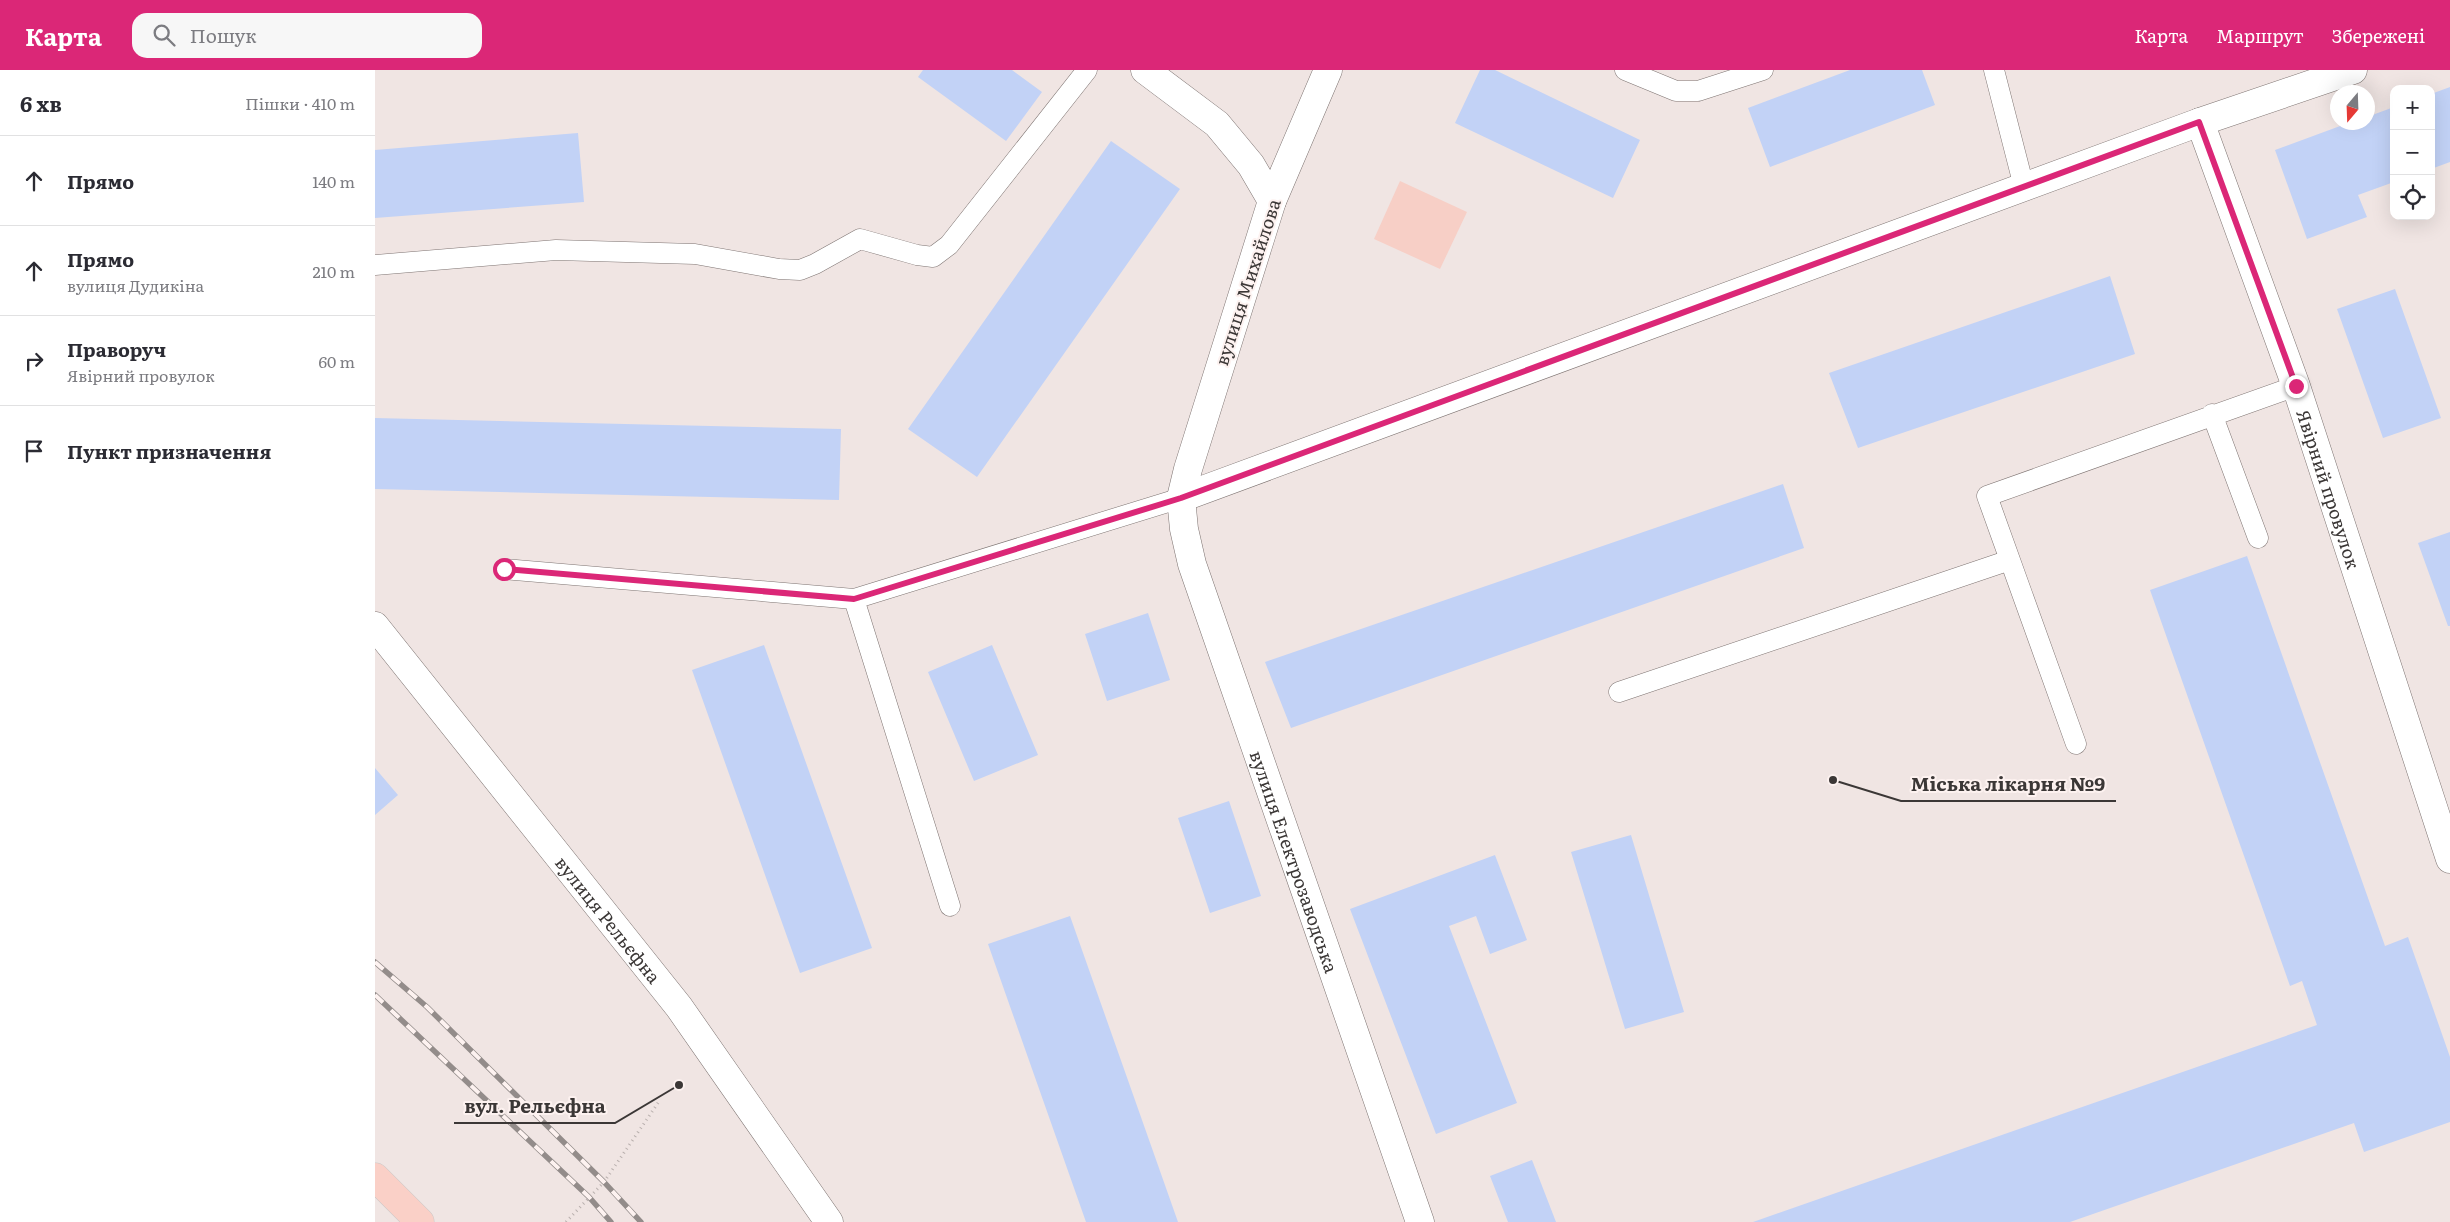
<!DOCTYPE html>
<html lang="uk">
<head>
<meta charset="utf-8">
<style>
  body { margin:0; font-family:Literata,serif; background:#f7f7f7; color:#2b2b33 }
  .controls { position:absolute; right:15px; top:15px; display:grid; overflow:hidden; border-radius:10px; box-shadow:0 5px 20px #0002 }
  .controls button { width:45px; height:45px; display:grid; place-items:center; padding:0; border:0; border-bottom:1px solid #e1e1e2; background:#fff; color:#2b2b33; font:25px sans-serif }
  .compass { position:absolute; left:1955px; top:15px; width:45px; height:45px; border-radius:50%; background:#fff; box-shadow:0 5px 20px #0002; rotate:199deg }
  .stop { position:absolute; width:15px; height:15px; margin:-11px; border:4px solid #db2777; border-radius:50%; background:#fff }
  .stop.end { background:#db2777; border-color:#fff; box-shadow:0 1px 5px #0008 }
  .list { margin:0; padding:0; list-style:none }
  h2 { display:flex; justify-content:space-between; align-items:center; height:65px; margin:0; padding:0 20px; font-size:21px }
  h2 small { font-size:16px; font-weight:400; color:#7c7c81 }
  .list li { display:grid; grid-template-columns:32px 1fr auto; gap:15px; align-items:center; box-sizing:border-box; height:90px; padding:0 20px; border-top:1px solid #e1e1e2 }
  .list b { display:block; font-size:19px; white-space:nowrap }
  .list p { margin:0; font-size:16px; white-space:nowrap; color:#7c7c81 }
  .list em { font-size:16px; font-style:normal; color:#7c7c81 }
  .icon { flex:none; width:28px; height:28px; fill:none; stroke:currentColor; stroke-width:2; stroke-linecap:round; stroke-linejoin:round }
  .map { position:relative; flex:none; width:2075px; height:1152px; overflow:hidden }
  header { display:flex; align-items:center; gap:30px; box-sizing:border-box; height:70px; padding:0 25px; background:#db2777; color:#fff }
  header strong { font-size:24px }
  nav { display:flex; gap:28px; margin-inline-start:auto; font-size:18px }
  .search { width:350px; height:45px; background:#f7f7f7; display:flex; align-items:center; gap:12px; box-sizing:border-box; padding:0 18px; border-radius:15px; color:#7c7c81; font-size:19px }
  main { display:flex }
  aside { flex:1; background:#fff }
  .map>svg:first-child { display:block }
  .green { fill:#f7cfc6 }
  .building { fill:#c2d2f6 }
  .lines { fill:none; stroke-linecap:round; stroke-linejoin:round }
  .service-casing { stroke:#7e7472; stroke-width:21 }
  .minor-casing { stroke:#7e7472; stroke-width:29 }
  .tertiary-casing { stroke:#7e7472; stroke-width:29 }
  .primary-casing { stroke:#c8c7c7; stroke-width:29 }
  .path { stroke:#b9b0ae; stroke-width:3; stroke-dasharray:1 4; stroke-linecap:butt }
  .service { stroke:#fff; stroke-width:20 }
  .minor { stroke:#fff; stroke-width:28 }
  .tertiary { stroke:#fff; stroke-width:28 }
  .primary { stroke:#fad0c7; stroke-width:28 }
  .rail-casing { stroke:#938c8a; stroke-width:5.5 }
  .rail { stroke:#fdf2f0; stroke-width:4; stroke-dasharray:11; stroke-linecap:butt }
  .route { stroke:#db2777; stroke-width:6 }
  .labels { text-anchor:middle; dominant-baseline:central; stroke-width:4; stroke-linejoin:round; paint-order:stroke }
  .street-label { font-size:18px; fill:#3b3736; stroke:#fdf2f0 }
  .leader { fill:none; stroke:#3b3736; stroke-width:2 }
  .callout-dot { fill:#3b3736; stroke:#fdf2f0; stroke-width:2 }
  .callout-label { font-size:19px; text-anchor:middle; font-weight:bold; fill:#3b3736; stroke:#fdf2f0; stroke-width:4; stroke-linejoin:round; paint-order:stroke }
</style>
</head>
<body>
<header>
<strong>Карта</strong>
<div class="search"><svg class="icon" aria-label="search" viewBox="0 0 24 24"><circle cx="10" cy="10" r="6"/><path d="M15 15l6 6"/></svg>Пошук</div>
<nav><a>Карта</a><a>Маршрут</a><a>Збережені</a></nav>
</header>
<main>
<aside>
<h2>6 хв<small>Пішки · 410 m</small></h2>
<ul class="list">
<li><svg class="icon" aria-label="ahead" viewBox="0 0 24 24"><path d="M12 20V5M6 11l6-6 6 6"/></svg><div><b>Прямо</b></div><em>140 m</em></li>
<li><svg class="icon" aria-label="ahead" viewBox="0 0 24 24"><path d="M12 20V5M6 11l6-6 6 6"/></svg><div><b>Прямо</b><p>вулиця Дудикіна</p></div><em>210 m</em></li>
<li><svg class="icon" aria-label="right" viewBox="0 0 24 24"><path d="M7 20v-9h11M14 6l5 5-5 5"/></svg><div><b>Праворуч</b><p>Явірний провулок</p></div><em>60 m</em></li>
<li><svg class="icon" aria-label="arrive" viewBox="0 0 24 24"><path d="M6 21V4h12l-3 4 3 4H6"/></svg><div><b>Пункт призначення</b></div></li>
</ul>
</aside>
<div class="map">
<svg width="2075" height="1152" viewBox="0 0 2075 1152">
  <rect width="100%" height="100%" fill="#f0e5e3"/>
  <!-- green -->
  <path class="green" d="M1025,111L1092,142L1065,199L999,169Z"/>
  <!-- building -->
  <path class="building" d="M548,0H637L667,22L631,71L543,7Z
    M1105,0H1120L1265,70L1238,128L1080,53Z
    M1475,0H1547L1560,35L1395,97L1373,38Z
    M2075,17V92L2056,99V24Z
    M2019,37V112L1983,125L1992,147L1932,169L1900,80L1976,52H1992V47Z
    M203,63L209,132L0,148V80Z
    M736,71L805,119L602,407L533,359Z
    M1735,206L1760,284L1483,378L1454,303Z
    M2020,219L2066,348L2008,368L1962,239Z
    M0,348L466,359L464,430L0,419Z
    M1408,414L1429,478L916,658L890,592Z
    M2075,462V556H2073L2043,473Z
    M1872,486L2010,876L2033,867L2075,987V1052L1989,1082L1979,1053L1695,1152H1378L1942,955L1927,911L1915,916L1775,520Z
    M773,543L795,610L732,631L710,564Z
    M389,575L497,878L425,903L317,600Z
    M617,575L663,685L599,711L553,602Z
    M0,698L23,725L0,745Z
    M854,731L886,826L835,843L803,748Z
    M1256,765L1309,942L1250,959L1196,782Z
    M1120,785L1152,870L1115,884L1101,846L1074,856L1142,1033L1061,1064L975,839Z
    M695,846L803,1152H711L613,874Z
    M1157,1090L1181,1152H1133L1115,1106Z"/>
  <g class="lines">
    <defs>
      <path id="service" d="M1250,0L1301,21H1323L1388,0
        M1619,0L1649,117
        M0,195L181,180L320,184L404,199L425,200L440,194L485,169L542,185L558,187L574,175L712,0
        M1837,344L1883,468
        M129,499L479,529L806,428
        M479,529L575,836
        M1244,622L1635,490
        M1701,674L1612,426L1921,316"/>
      <g id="minor">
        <path d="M770,0L842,54L876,95L897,131"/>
        <path id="s1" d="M953,0L897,131L813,399L806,428L809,459L817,494L1045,1152"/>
        <path id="s2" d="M1825,52L1921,316L2075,789"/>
        <path d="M806,428L1825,52L1978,0"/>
      </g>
      <g id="tertiary">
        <path id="s3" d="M0,556L304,937L454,1152"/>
      </g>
      <path id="primary" d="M0,1107L45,1152"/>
    </defs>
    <!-- service casing -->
    <use href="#service" class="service-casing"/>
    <!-- minor casing -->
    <use href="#minor" class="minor-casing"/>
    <!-- tertiary casing -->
    <use href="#tertiary" class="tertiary-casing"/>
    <!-- primary casing -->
    <use href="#primary" class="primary-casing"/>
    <!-- path -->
    <path class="path" d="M191,1152L229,1112L285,1030"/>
    <!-- service -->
    <use href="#service" class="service"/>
    <!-- minor -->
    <use href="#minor" class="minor"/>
    <!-- tertiary -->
    <use href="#tertiary" class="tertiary"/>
    <!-- primary -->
    <use href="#primary" class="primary"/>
    <defs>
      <path id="rail" d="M0,892L52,937L229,1112L266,1152
        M0,925L214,1127L236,1152"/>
    </defs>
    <!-- rail casing -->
    <use href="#rail" class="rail-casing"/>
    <!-- rail -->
    <use href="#rail" class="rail"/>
  </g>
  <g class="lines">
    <!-- route -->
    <path class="route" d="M129,499L479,529L806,428L1824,52L1921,316"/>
  </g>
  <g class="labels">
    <!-- street labels -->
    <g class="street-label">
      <text transform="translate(872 212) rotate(-72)">вулиця Михайлова</text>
      <text stroke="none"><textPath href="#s2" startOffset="389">Явірний провулок</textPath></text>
      <text stroke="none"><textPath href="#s1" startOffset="835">вулиця Електрозаводська</textPath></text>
      <text stroke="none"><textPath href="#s3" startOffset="375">вулиця Рельєфна</textPath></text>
    </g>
  </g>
  <!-- callouts -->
  <path class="leader" d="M1458 710L1526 731H1741M304 1015L240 1053H79"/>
  <g class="callout-dot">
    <circle cx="1458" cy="710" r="5"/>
    <circle cx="304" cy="1015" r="5"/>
  </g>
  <g class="callout-label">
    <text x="1633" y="721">Міська лікарня №9</text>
    <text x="160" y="1043">вул. Рельєфна</text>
  </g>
</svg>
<div class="controls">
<button>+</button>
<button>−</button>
<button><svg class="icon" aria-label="locate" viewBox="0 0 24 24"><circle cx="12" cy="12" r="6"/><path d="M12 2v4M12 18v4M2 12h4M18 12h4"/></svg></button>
</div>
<svg class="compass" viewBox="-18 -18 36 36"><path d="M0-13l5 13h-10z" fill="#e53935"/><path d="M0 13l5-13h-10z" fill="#7c7c81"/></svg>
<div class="stop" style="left:129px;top:499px"></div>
<div class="stop end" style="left:1921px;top:316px"></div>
</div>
</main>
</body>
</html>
